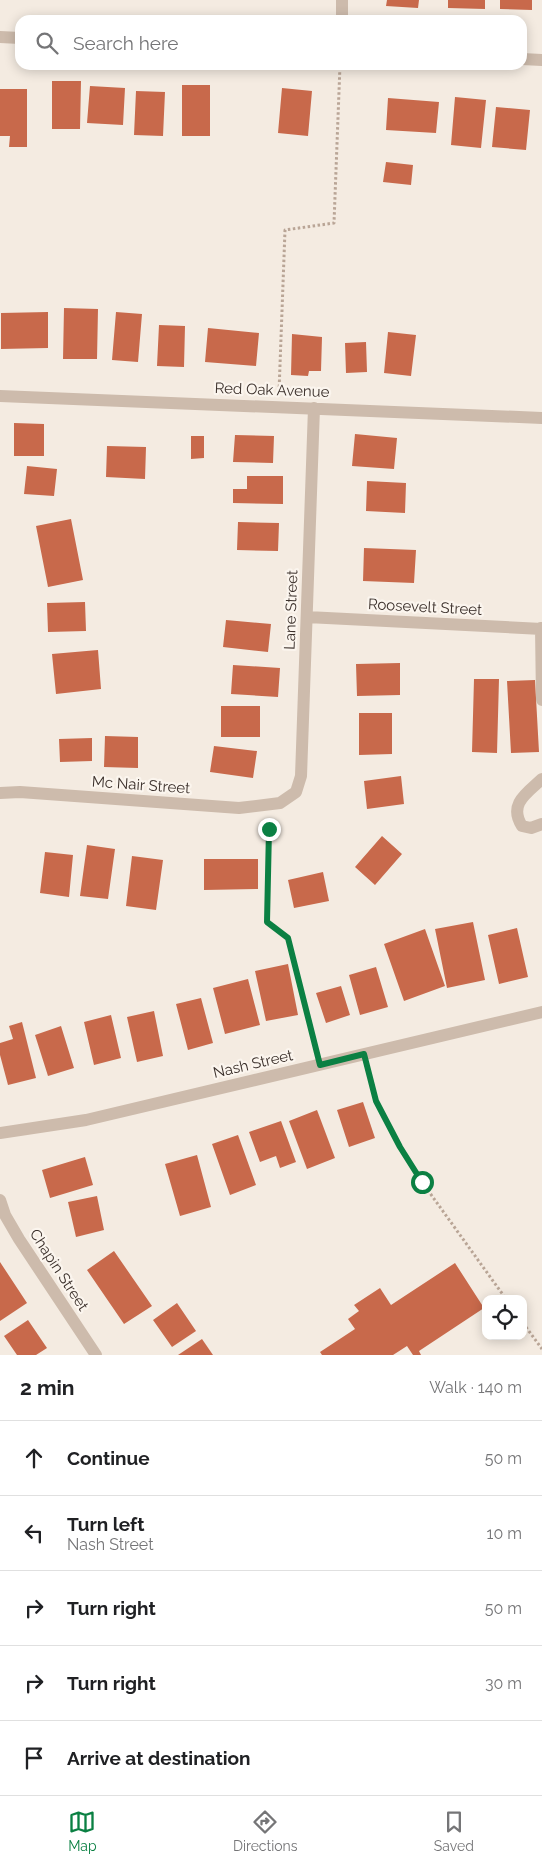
<!DOCTYPE html>
<html lang="en">
<head>
<meta charset="utf-8">
<style>
  body { margin:0; font-family:Raleway,sans-serif; background:#f2f2f2; color:#202124 }
  .controls { position:absolute; right:15px; bottom:15px; display:grid; overflow:hidden; border-radius:10px; box-shadow:0 2px 12px #0003 }
  .controls button { width:45px; height:45px; display:grid; place-items:center; padding:0; border:0; border-bottom:1px solid #e0e0e0; background:#fff; color:#202124; font:25px sans-serif }
  .stop { position:absolute; width:15px; height:15px; margin:-11px; border:4px solid #0b8043; border-radius:50%; background:#fff }
  .stop.end { background:#0b8043; border-color:#fff; box-shadow:0 1px 5px #0008 }
  .list { margin:0; padding:0; list-style:none }
  h2 { display:flex; justify-content:space-between; align-items:center; height:65px; margin:0; padding:0 20px; font-size:21px }
  h2 small { font-size:16px; font-weight:400; color:#757577 }
  .list li { display:grid; grid-template-columns:32px 1fr auto; gap:15px; align-items:center; box-sizing:border-box; height:75px; padding:0 20px; border-top:1px solid #e0e0e0 }
  .list b { display:block; font-size:19px; white-space:nowrap }
  .list p { margin:0; font-size:16px; white-space:nowrap; color:#757577 }
  .list em { font-size:16px; font-style:normal; color:#757577 }
  .icon { flex:none; width:28px; height:28px; fill:none; stroke:currentColor; stroke-width:2; stroke-linecap:round; stroke-linejoin:round }
  .map { position:relative; flex:none; width:542px; height:1355px; overflow:hidden }
  .search { position:absolute; background:#fff; box-shadow:0 2px 12px #0003; left:15px; right:15px; top:15px; height:55px; display:flex; align-items:center; gap:12px; box-sizing:border-box; padding:0 18px; border-radius:15px; color:#757577; font-size:19px }
  .sheet { height:440px; background:#fff }
  nav { display:flex; justify-content:space-around; align-items:center; box-sizing:border-box; height:70px; border-top:1px solid #e0e0e0; background:#fff; font-size:14px; color:#757577 }
  nav a { display:grid; justify-items:center; gap:2px }
  nav .on { color:#0b8043 }
  .map>svg:first-child { display:block }
  .building { fill:#c8694b }
  .lines { fill:none; stroke-linecap:round; stroke-linejoin:round }
  .path { stroke:#b9a596; stroke-width:3; stroke-dasharray:2.5 2.5; stroke-linecap:butt }
  .minor { stroke:#cdbbac; stroke-width:12 }
  .route { stroke:#0b8043; stroke-width:6 }
  .labels { text-anchor:middle; dominant-baseline:central; stroke-width:4.5; stroke-linejoin:round; paint-order:stroke }
  .street-label { font-size:15px; fill:#3b302b; stroke:#fbf5ee }
</style>
</head>
<body>
<div class="map">
<svg width="542" height="1355" viewBox="0 0 542 1355">
  <rect width="100%" height="100%" fill="#f4ebe1"/>
  <!-- building -->
  <path class="building" d="M387,0H419L418,8L386,6Z
    M448,0H485V9L448,8Z
    M500,0H532V10L500,9Z
    M52,81H81L80,129H52Z
    M182,85H210V136H182Z
    M90,86L125,88L123,125L87,123Z
    M282,88L312,91L308,136L278,133Z
    M0,89H27V147H9L10,136H0Z
    M136,91L165,92L163,136L134,135Z
    M455,97L486,100L481,148L451,145Z
    M388,98L439,102L436,133L386,130Z
    M496,107L530,110L526,150L492,147Z
    M386,162L413,165L411,185L383,182Z
    M64,308L98,309L97,359H63Z
    M48,312V348L1,349V313Z
    M116,312L142,314L138,362L112,360Z
    M159,325L185,326L184,367L157,366Z
    M208,328L259,333L256,366L205,362Z
    M388,332L416,335L411,376L384,373Z
    M292,334L322,337L321,371H309L308,376L291,375Z
    M366,342L367,372L346,373L345,343Z
    M14,423L44,424V456H14Z
    M355,434L397,438L394,469L352,466Z
    M235,435L274,436L273,463L233,462Z
    M191,436H204V458L191,459Z
    M107,446L146,447L145,479L106,477Z
    M27,466L57,469L54,496L24,494Z
    M247,476H283V504L233,503V489H247Z
    M367,481L406,483L405,513L366,511Z
    M71,519L83,580L48,587L36,526Z
    M238,522L279,523L278,551L237,550Z
    M364,548L416,550L414,583L363,581Z
    M85,602L86,631L48,632L47,603Z
    M226,620L271,624L268,652L223,647Z
    M98,650L101,689L56,694L52,654Z
    M400,663V695L357,696L356,664Z
    M233,665L280,668L278,697L231,694Z
    M474,679H499L497,753L472,752Z
    M535,680L539,752L511,753L507,681Z
    M221,706H260V737H221Z
    M359,713H392V754L359,755Z
    M105,736L138,737V768L104,767Z
    M92,738V761L60,762L59,739Z
    M214,746L257,751L253,778L210,772Z
    M401,776L404,804L367,809L364,781Z
    M382,836L402,854L375,885L355,867Z
    M87,845L115,849L108,899L80,896Z
    M45,852L73,855L69,897L40,893Z
    M132,856L163,860L156,910L126,906Z
    M204,859H258V889L204,890Z
    M323,872L329,901L294,908L288,880Z
    M473,922L485,980L447,988L435,929Z
    M517,928L528,977L499,984L488,935Z
    M425,929L445,986L404,1001L384,944Z
    M288,964L298,1015L266,1021L255,971Z
    M376,967L388,1007L360,1015L349,975Z
    M248,979L260,1025L225,1034L213,988Z
    M341,986L350,1015L326,1023L316,993Z
    M201,998L213,1043L188,1050L176,1004Z
    M154,1011L163,1056L137,1062L127,1017Z
    M111,1015L121,1058L94,1065L84,1022Z
    M22,1022L36,1078L8,1085L0,1055V1043L13,1039L9,1026Z
    M61,1026L74,1068L48,1076L35,1035Z
    M363,1102L375,1138L349,1147L337,1110Z
    M317,1110L335,1158L307,1169L289,1121Z
    M281,1121L296,1162L280,1168L276,1156L260,1162L249,1132Z
    M238,1135L256,1185L230,1195L212,1144Z
    M197,1155L211,1207L180,1216L165,1164Z
    M85,1157L93,1185L50,1198L42,1170Z
    M97,1196L104,1230L76,1237L68,1202Z
    M114,1251L152,1306L124,1324L87,1270Z
    M0,1262L27,1303L0,1321Z
    M455,1263L484,1308L419,1351L421,1355H413L407,1346L393,1355H322L320,1352L355,1329L348,1319L359,1311L354,1305L380,1288L391,1305Z
    M177,1303L196,1331L172,1347L153,1320Z
    M28,1320L47,1348L36,1355H17L4,1336Z
    M202,1339L213,1355H178Z"/>
  <g class="lines">
    <!-- path -->
    <path class="path" d="M279,392L285,230L334,223L340,65
      M269,824L267,921L288,938L316,1049
      M368,1070L376,1101L400,1147L422,1182L506,1299
      M523,1323L542,1349"/>
    <!-- minor -->
    <path class="minor" d="M342,20V0
      M0,37L20,38
      M522,59L542,60
      M0,396L542,418
      M307,617L542,629
      M541,628L542,700
      M542,779C527,793 508,804 522,826L531,828L542,824
      M0,793L20,792L239,808L280,803L296,792L301,776L314,408
      M0,1133L86,1120L542,1012
      M0,1200L5,1215L19,1239L96,1355"/>
  </g>
  <g class="lines">
    <!-- route -->
    <path class="route" d="M269,829L267,922L288,938L320,1065L364,1054L376,1101L400,1147L422,1182"/>
  </g>
  <g class="labels">
    <!-- street labels -->
    <g class="street-label">
      <text transform="translate(272 390) rotate(2)">Red Oak Avenue</text>
      <text transform="translate(425 607) rotate(3)">Roosevelt Street</text>
      <text transform="translate(291 610) rotate(-88)">Lane Street</text>
      <text transform="translate(141 785) rotate(4)">Mc Nair Street</text>
      <text transform="translate(253 1064) rotate(-13)">Nash Street</text>
      <text transform="translate(59 1270) rotate(57)">Chapin Street</text>
    </g>
  </g>
</svg>
<div class="controls">
<button><svg class="icon" aria-label="locate" viewBox="0 0 24 24"><circle cx="12" cy="12" r="6"/><path d="M12 2v4M12 18v4M2 12h4M18 12h4"/></svg></button>
</div>
<div class="stop" style="left:422px;top:1182px"></div>
<div class="stop end" style="left:269px;top:829px"></div>
<div class="search"><svg class="icon" aria-label="search" viewBox="0 0 24 24"><circle cx="10" cy="10" r="6"/><path d="M15 15l6 6"/></svg>Search here</div>
</div>
<section class="sheet">
<h2>2 min<small>Walk · 140 m</small></h2>
<ul class="list">
<li><svg class="icon" aria-label="ahead" viewBox="0 0 24 24"><path d="M12 20V5M6 11l6-6 6 6"/></svg><div><b>Continue</b></div><em>50 m</em></li>
<li><svg class="icon" aria-label="left" viewBox="0 0 24 24"><path d="M17 20v-9H6M10 6l-5 5 5 5"/></svg><div><b>Turn left</b><p>Nash Street</p></div><em>10 m</em></li>
<li><svg class="icon" aria-label="right" viewBox="0 0 24 24"><path d="M7 20v-9h11M14 6l5 5-5 5"/></svg><div><b>Turn right</b></div><em>50 m</em></li>
<li><svg class="icon" aria-label="right" viewBox="0 0 24 24"><path d="M7 20v-9h11M14 6l5 5-5 5"/></svg><div><b>Turn right</b></div><em>30 m</em></li>
<li><svg class="icon" aria-label="arrive" viewBox="0 0 24 24"><path d="M6 21V4h12l-3 4 3 4H6"/></svg><div><b>Arrive at destination</b></div></li>
</ul>
</section>
<nav>
<a class="on"><svg class="icon" aria-label="map" viewBox="0 0 24 24"><path d="M3 6l6-2 6 2 6-2v14l-6 2-6-2-6 2zM9 4v14M15 6v14"/></svg>Map</a>
<a><svg class="icon" aria-label="directions" viewBox="0 0 24 24"><path d="M12 3l9 9-9 9-9-9zM9 14v-3h6M13 9l2 2-2 2"/></svg>Directions</a>
<a><svg class="icon" aria-label="saved" viewBox="0 0 24 24"><path d="M7 4h10v16l-5-4-5 4z"/></svg>Saved</a>
</nav>
</body>
</html>
